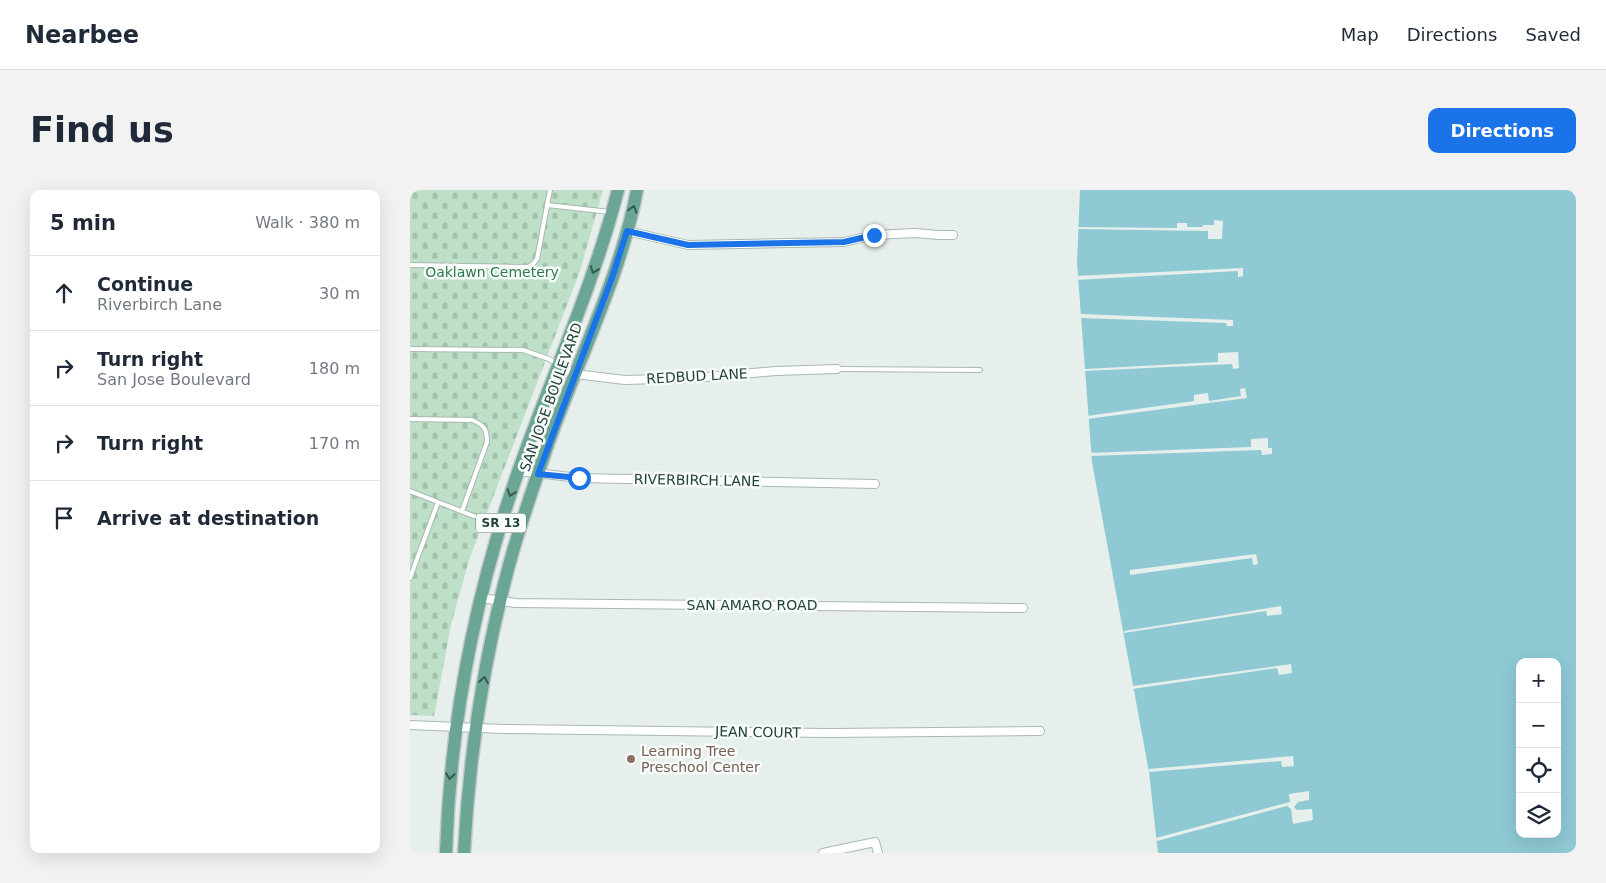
<!DOCTYPE html>
<html lang="en">
<head>
<meta charset="utf-8">
<style>
  body { margin:0; font-family:"DejaVu Sans",sans-serif; background:#f2f2f3; color:#1f2937 }
  .controls { position:absolute; right:15px; bottom:15px; display:grid; overflow:hidden; border-radius:10px; box-shadow:0 5px 20px #0002 }
  .controls button { width:45px; height:45px; display:grid; place-items:center; padding:0; border:0; border-bottom:1px solid #e0e1e3; background:#fff; color:#1f2937; font:25px sans-serif }
  .stop { position:absolute; width:15px; height:15px; margin:-11px; border:4px solid #1a73e8; border-radius:50%; background:#fff }
  .stop.end { background:#1a73e8; border-color:#fff; box-shadow:0 1px 5px #0008 }
  .list { margin:0; padding:0; list-style:none }
  h2 { display:flex; justify-content:space-between; align-items:center; height:65px; margin:0; padding:0 20px; font-size:21px }
  h2 small { font-size:16px; font-weight:400; color:#747a83 }
  .list li { display:grid; grid-template-columns:32px 1fr auto; gap:15px; align-items:center; box-sizing:border-box; height:75px; padding:0 20px; border-top:1px solid #e0e1e3 }
  .list b { display:block; font-size:19px; white-space:nowrap }
  .list p { margin:0; font-size:16px; white-space:nowrap; color:#747a83 }
  .list em { font-size:16px; font-style:normal; color:#747a83 }
  .icon { flex:none; width:28px; height:28px; fill:none; stroke:currentColor; stroke-width:2; stroke-linecap:round; stroke-linejoin:round }
  .map { position:relative; flex:none; width:1166px; height:663px; overflow:hidden; border-radius:10px }
  header { display:flex; align-items:center; gap:30px; box-sizing:border-box; height:70px; padding:0 25px; background:#fff; border-bottom:1px solid #e0e1e3 }
  header strong { font-size:24px }
  nav { display:flex; gap:28px; margin-inline-start:auto; font-size:18px }
  .intro { display:flex; align-items:center; justify-content:space-between; box-sizing:border-box; height:120px; padding:0 30px }
  h1 { margin:0; font-size:35px }
  .button { padding:12px 22px; border-radius:10px; background:#1a73e8; color:#fff; font-size:18px; font-weight:700 }
  main { display:flex; gap:30px; padding:0 30px }
  aside { flex:1; background:#fff; border-radius:10px; box-shadow:0 5px 20px #0002 }
  .map>svg:first-child { display:block }
  .cemetery { fill:url(#cemetery-stones) }
  .water { fill:#8ec9d4; fill-rule:evenodd }
  .pier { fill:#e6efeb }
  .lines { fill:none; stroke-linecap:round; stroke-linejoin:round }
  .lane-casing { stroke:#a8b8b2; stroke-width:6 }
  .street-casing { stroke:#a8b8b2; stroke-width:10 }
  .primary-casing { stroke:#c2cac8; stroke-width:15 }
  .lane { stroke:#fff; stroke-width:4 }
  .street { stroke:#fff; stroke-width:8 }
  .primary { stroke:#6aa596; stroke-width:12 }
  .oneway { stroke:#365b51 }
  .route { stroke:#1a73e8; stroke-width:6 }
  .education-dot { fill:#8d6e63; stroke:#f7fbf9; stroke-width:2 }
  .labels { text-anchor:middle; dominant-baseline:central; stroke-width:5; stroke-linejoin:round; paint-order:stroke }
  .shield { fill:#f7fbf9; stroke:#637a73; stroke-width:1 }
  .shield-label { font-size:12px; font-weight:bold; fill:#24423a }
  .park-label { font-size:14px; fill:#2d7a4b; stroke:#f7fbf9 }
  .street-label { font-size:14px; fill:#24423a; stroke:#f7fbf9 }
  .education-label { font-size:14px; fill:#785e54; stroke:#f7fbf9; text-anchor:start }
</style>
</head>
<body>
<header>
<strong>Nearbee</strong>
<nav><a>Map</a><a>Directions</a><a>Saved</a></nav>
</header>
<div class="intro"><h1>Find us</h1><a class="button">Directions</a></div>
<main>
<aside>
<h2>5 min<small>Walk · 380 m</small></h2>
<ul class="list">
<li><svg class="icon" aria-label="ahead" viewBox="0 0 24 24"><path d="M12 20V5M6 11l6-6 6 6"/></svg><div><b>Continue</b><p>Riverbirch Lane</p></div><em>30 m</em></li>
<li><svg class="icon" aria-label="right" viewBox="0 0 24 24"><path d="M7 20v-9h11M14 6l5 5-5 5"/></svg><div><b>Turn right</b><p>San Jose Boulevard</p></div><em>180 m</em></li>
<li><svg class="icon" aria-label="right" viewBox="0 0 24 24"><path d="M7 20v-9h11M14 6l5 5-5 5"/></svg><div><b>Turn right</b></div><em>170 m</em></li>
<li><svg class="icon" aria-label="arrive" viewBox="0 0 24 24"><path d="M6 21V4h12l-3 4 3 4H6"/></svg><div><b>Arrive at destination</b></div></li>
</ul>
</aside>
<div class="map">
<svg width="1166" height="663" viewBox="0 0 1166 663">
  <defs>
    <pattern id="cemetery-stones" width="16" height="16" patternUnits="userSpaceOnUse" patternTransform="scale(1.25)"><rect width="16" height="16" fill="#bfe0c8"/><path d="M2 7V4a2 2 0 0 1 4 0v3zM10 15v-3a2 2 0 0 1 4 0v3z" fill="#a4c1ad"/></pattern>
  </defs>
  <rect width="100%" height="100%" fill="#e6efeb"/>
  <!-- cemetery -->
  <path class="cemetery" d="M0,0H193L170,81L59,370L41,435L24,526L0,525Z"/>
  <!-- water -->
  <path class="water" d="M670,0H1166V663H748L739,582L682,272L667,73ZM1110,472H1147V644H1110Z"/>
  <!-- pier -->
  <path class="pier" d="M804,30L813,31L812,49H798V41L666,39V37L767,38V33H777V37H792L793,35H804Z
    M833,78V86L828,87V81L666,90L665,86Z
    M671,124L823,130V136H817L816,133L670,128Z
    M828,162L829,178L823,179L822,174L675,181V179L808,172V163Z
    M835,198L837,208L677,229V226L784,211V205L798,203L799,211L831,206L830,199Z
    M858,248V258H862V264L852,265L851,260L679,266V263L841,257V249Z
    M846,364L848,374L843,375L842,368L720,385V380Z
    M871,416L872,424L857,426L856,421L714,443V441Z
    M881,474L882,483L869,485L867,478L722,499V496Z
    M883,566L884,576L872,577L871,571L739,582V579Z
    M899,601V610L888,612L884,617L887,620L902,619L903,630L883,634L881,619L877,616L747,651L746,648L880,612L879,604Z"/>
  <g class="lines">
    <defs>
      <path id="lane" d="M137,15L200,22
        M0,75L118,77L123,74L127,69L140,0
        M0,159L113,160L139,169L147,174
        M427,179L570,180
        M0,229L62,230C74,235 77,239 77,252L52,321
        M0,301L28,312L0,388
        M28,312L89,336"/>
      <path id="street" d="M217,41L278,55L434,52L464,45L505,43L529,45H543
        M148,175L165,184L215,190L285,188L366,181L427,179
        M109,281L169,288L465,294
        M71,408L106,413L613,418
        M0,535L93,539L420,543L630,541
        M413,663L465,652L468,663"/>
      <path id="primary" d="M36,663C40,533 65,405 108,282C141,188 183,97 208,0
        M54,663C59,568 73,474 97,383C108,340 123,298 137,257C166,174 211,86 227,0"/>
    </defs>
    <!-- lane casing -->
    <use href="#lane" class="lane-casing"/>
    <!-- street casing -->
    <use href="#street" class="street-casing"/>
    <!-- primary casing -->
    <use href="#primary" class="primary-casing"/>
    <!-- lane -->
    <use href="#lane" class="lane"/>
    <!-- street -->
    <use href="#street" class="street"/>
    <!-- primary -->
    <use href="#primary" class="primary"/>
  </g>
  <!-- one-way arrows -->
  <defs><path id="oneway-chevron" d="M-2-3.5L2.5 0L-2 3.5" fill="none" stroke-width="1.6" stroke-linecap="round" stroke-linejoin="round" transform="scale(1.25)"/></defs>
  <g class="oneway">
    <use href="#oneway-chevron" transform="translate(223 19) rotate(-74)"/>
    <use href="#oneway-chevron" transform="translate(184 80) rotate(110)"/>
    <use href="#oneway-chevron" transform="translate(101 303) rotate(109)"/>
    <use href="#oneway-chevron" transform="translate(74 490) rotate(-81)"/>
    <use href="#oneway-chevron" transform="translate(40 586) rotate(96)"/>
  </g>
  <g class="lines">
    <!-- route -->
    <path class="route" d="M169,288L128,284L203,85L217,41L278,55L434,52L464,45"/>
  </g>
  <!-- markers -->
  <circle class="education-dot" cx="221" cy="569" r="5"/>
  <g class="labels">
    <!-- shield labels -->
    <rect class="shield" x="66" y="323.5" width="50" height="19" rx="4"/>
    <g class="shield-label">
      <text x="91" y="333">SR 13</text>
    </g>
    <!-- park labels -->
    <g class="park-label">
      <text x="82" y="82">Oaklawn Cemetery</text>
    </g>
    <!-- street labels -->
    <g class="street-label">
      <text transform="translate(287 186) rotate(-3)">REDBUD LANE</text>
      <text transform="translate(141 207) rotate(-70)">SAN JOSE BOULEVARD</text>
      <text transform="translate(287 290) rotate(1)">RIVERBIRCH LANE</text>
      <text x="342" y="415">SAN AMARO ROAD</text>
      <text transform="translate(348 542) rotate(1)">JEAN COURT</text>
    </g>
    <!-- education labels -->
    <g class="education-label">
      <text x="231" y="561">Learning Tree<tspan x="231" dy="16">Preschool Center</tspan></text>
    </g>
  </g>
</svg>
<div class="controls">
<button>+</button>
<button>−</button>
<button><svg class="icon" aria-label="locate" viewBox="0 0 24 24"><circle cx="12" cy="12" r="6"/><path d="M12 2v4M12 18v4M2 12h4M18 12h4"/></svg></button>
<button><svg class="icon" aria-label="layers" viewBox="0 0 24 24"><path d="M12 4l9 5-9 5-9-5zM3 14l9 5 9-5"/></svg></button>
</div>
<div class="stop" style="left:169px;top:288px"></div>
<div class="stop end" style="left:464px;top:45px"></div>
</div>
</main>
</body>
</html>
